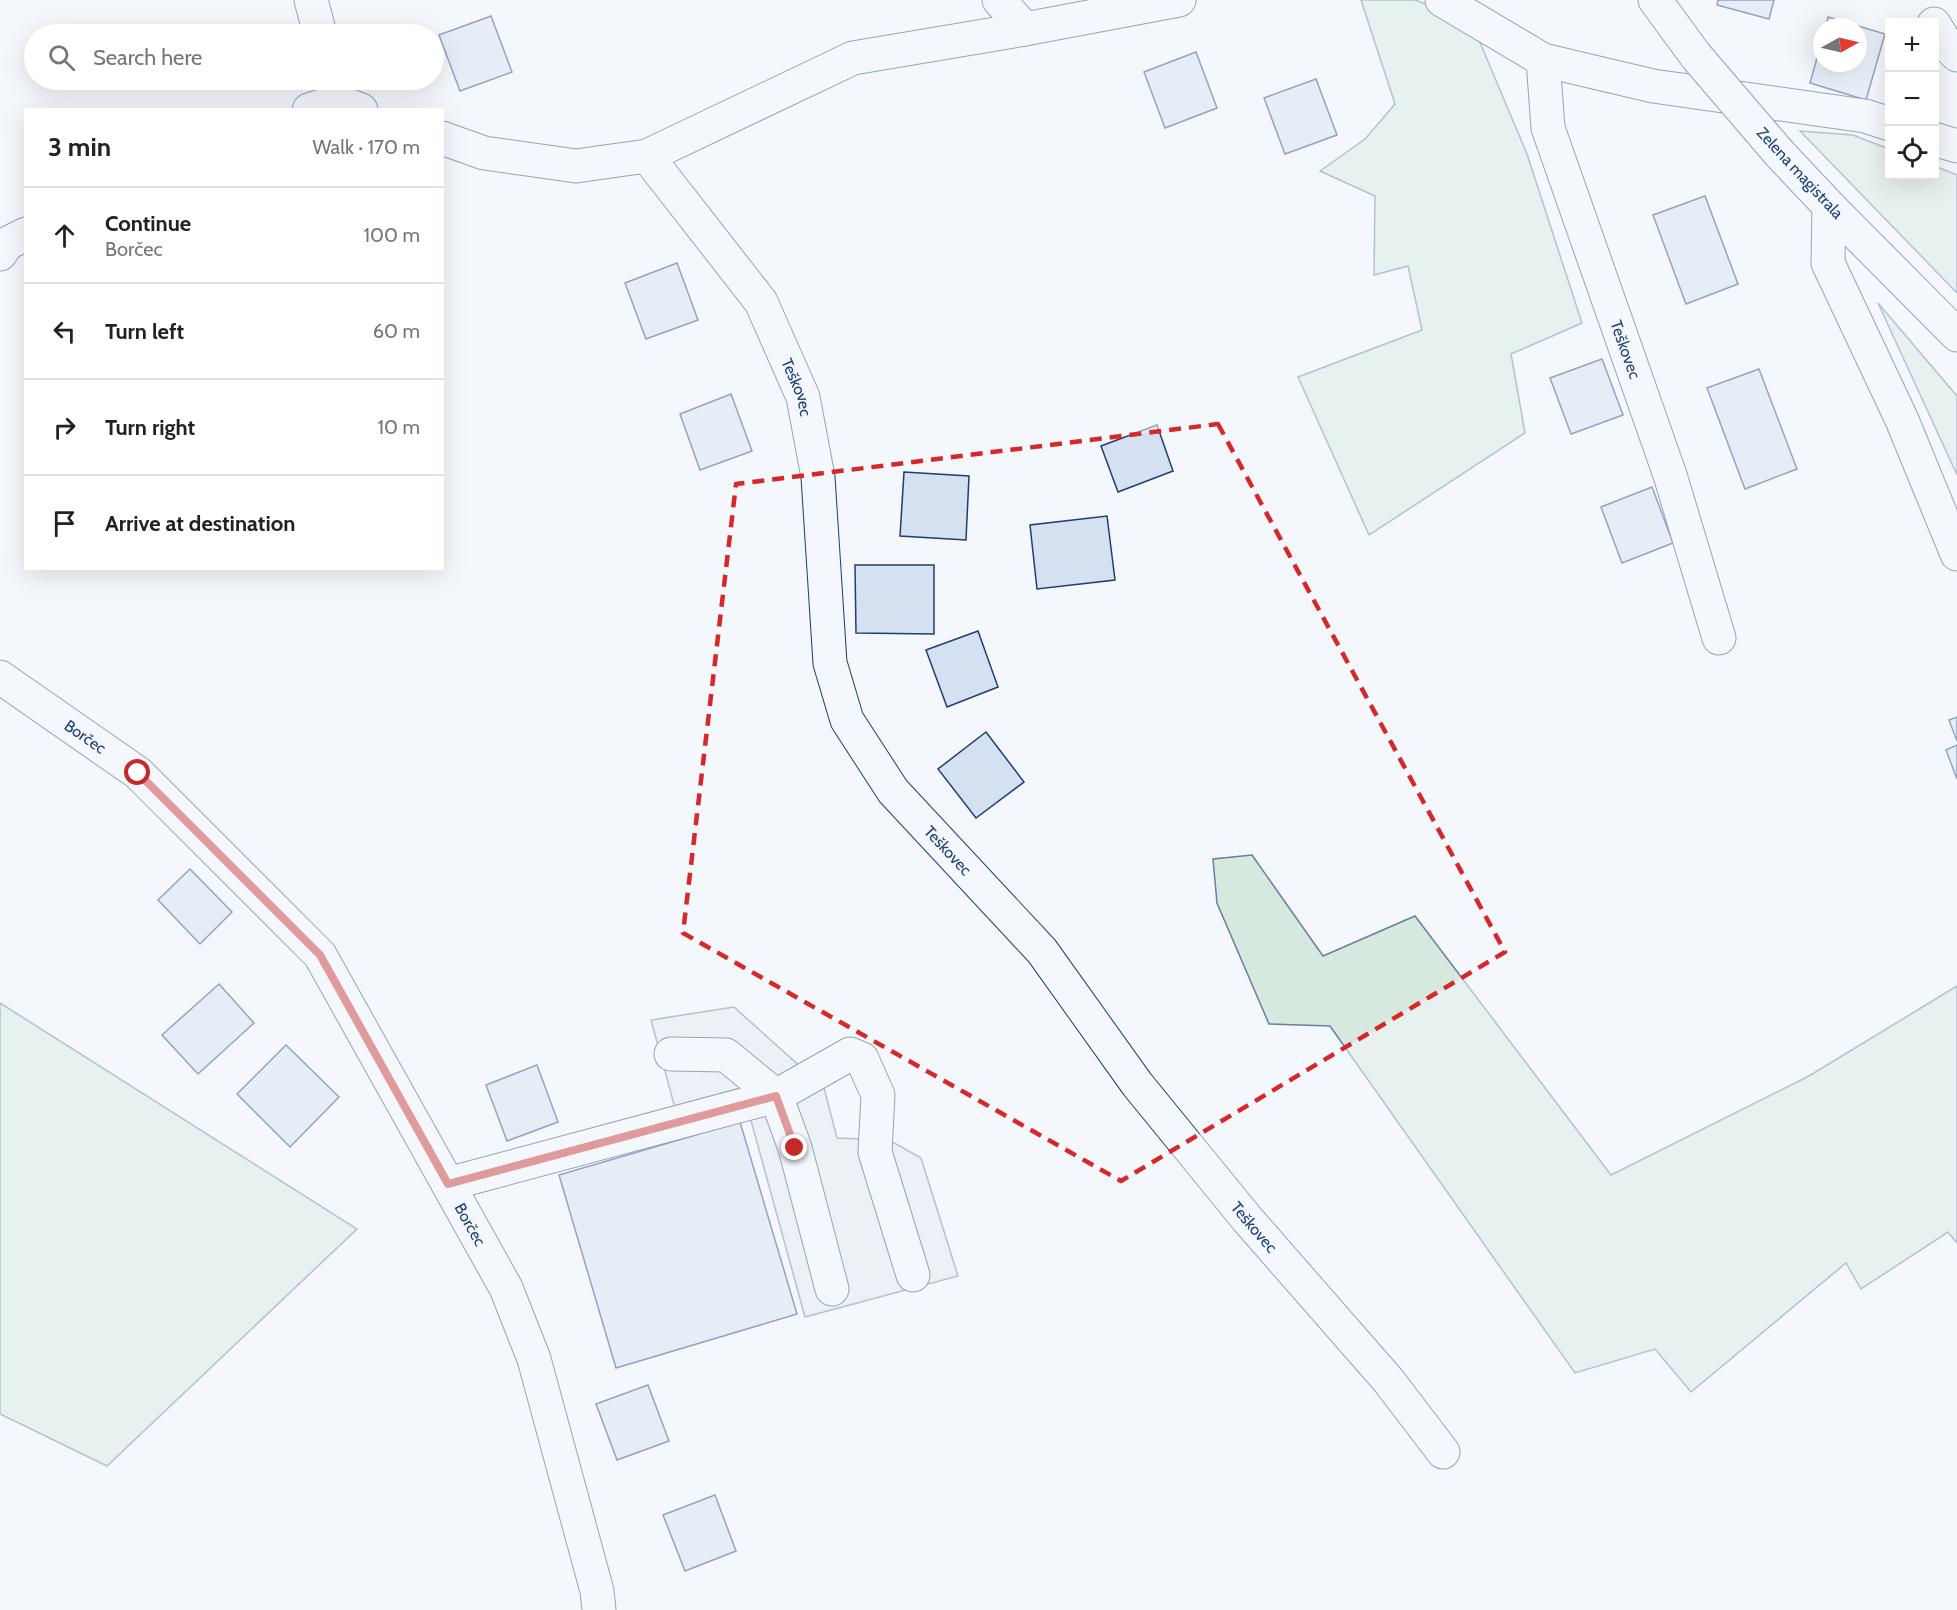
<!DOCTYPE html>
<html lang="en">
<head>
<meta charset="utf-8">
<style>
  body { margin:0; font-family:Cabin,sans-serif; background:#f2f2f2; color:#222 }
  .controls { position:absolute; right:18px; top:18px; display:grid; overflow:hidden; border-radius:0px; box-shadow:0 6px 24px #0002 }
  .controls button { width:54px; height:54px; display:grid; place-items:center; padding:0; border:0; border-bottom:2px solid #e0e0e0; background:#fff; color:#222; font:30px sans-serif }
  .compass { position:absolute; left:1813px; top:18px; width:54px; height:54px; border-radius:50%; background:#fff; box-shadow:0 6px 24px #0002; rotate:82deg }
  .stop { position:absolute; width:18px; height:18px; margin:-14px; border:4px solid #c62828; border-radius:50%; background:#fff }
  .stop.end { background:#c62828; border-color:#fff; box-shadow:0 2px 6px #0008 }
  .list { margin:0; padding:0; list-style:none }
  h2 { display:flex; justify-content:space-between; align-items:center; height:78px; margin:0; padding:0 24px; font-size:26px }
  h2 small { font-size:20px; font-weight:400; color:#767676 }
  .list li { display:grid; grid-template-columns:39px 1fr auto; gap:18px; align-items:center; box-sizing:border-box; height:96px; padding:0 24px; border-top:2px solid #e0e0e0 }
  .list b { display:block; font-size:22px; white-space:nowrap }
  .list p { margin:0; font-size:20px; white-space:nowrap; color:#767676 }
  .list em { font-size:20px; font-style:normal; color:#767676 }
  .icon { flex:none; width:33px; height:33px; fill:none; stroke:currentColor; stroke-width:2; stroke-linecap:round; stroke-linejoin:round }
  .map { position:relative; flex:none; width:1957px; height:1610px; overflow:hidden }
  .search { position:absolute; background:#fff; box-shadow:0 6px 24px #0002; left:24px; top:24px; width:420px; height:66px; display:flex; align-items:center; gap:15px; box-sizing:border-box; padding:0 21px; border-radius:33px; color:#767676; font-size:22px }
  .panel { position:absolute; background:#fff; box-shadow:0 6px 24px #0002; left:24px; top:108px; width:420px; height:462px; border-radius:0px }
  .map>svg:first-child { display:block }
  .green { fill:#d7e8df; stroke:#687fa3; stroke-width:1.5 }
  .parking { fill:#e3e8f0; stroke:#687fa3; stroke-width:1.5 }
  .building { fill:#d5e0f0; stroke:#1d3f73; stroke-width:1.5 }
  .lines { fill:none; stroke-linecap:round; stroke-linejoin:round }
  .minor-casing { stroke:#1d3f73; stroke-width:35 }
  .minor { stroke:#f4f7fb; stroke-width:33 }
  .minor-bridge-casing { stroke:#1d3f73; stroke-width:35; stroke-linecap:butt }
  .minor-bridge { stroke:#f4f7fb; stroke-width:33 }
  .route { stroke:#c62828; stroke-width:8 }
  .marked { fill:none; stroke:#d62828; stroke-width:4.5; stroke-dasharray:12 8; stroke-linejoin:round }
  .labels { text-anchor:middle; dominant-baseline:central; stroke-width:4.5; stroke-linejoin:round; paint-order:stroke }
  .street-label { font-size:16px; fill:#1d3f73; stroke:#f4f7fb }
</style>
</head>
<body>
<div class="map">
<svg width="1957" height="1610" viewBox="0 0 1957 1610">
  <rect width="100%" height="100%" fill="#f4f7fb"/>
  <!-- green -->
  <path class="green" d="M1361,0H1415L1471,21L1527,154L1582,323L1511,354L1525,433L1369,535L1298,377L1422,330L1408,266L1374,275L1375,196L1320,171L1365,139L1395,104Z
    M1800,131L1853,135L1889,149L1890,176H1934L1935,166L1957,175V293Z
    M1878,303L1957,396V475Z
    M1252,855L1323,956L1415,916L1611,1175L1809,1076L1957,986V1243L1948,1232L1861,1289L1846,1263L1691,1392L1655,1349L1575,1373L1330,1026L1269,1024L1217,903L1213,859Z
    M0,1003L357,1229L107,1466L0,1414Z"/>
  <!-- parking -->
  <path class="parking" d="M734,1007L824,1088L837,1138L889,1140L921,1158L958,1276L805,1317L744,1095L675,1108L651,1020Z"/>
  <!-- building -->
  <path class="building" d="M1718,0H1774L1769,19L1717,5Z
    M491,16L512,72L460,91L439,35Z
    M1828,17L1885,34L1866,100L1810,83L1822,40V63H1858V27H1826Z
    M1196,52L1217,108L1165,128L1144,72Z
    M1316,79L1337,135L1285,154L1264,98Z
    M1705,196L1738,284L1686,304L1653,215Z
    M677,263L698,320L646,339L625,283Z
    M1602,359L1623,415L1571,434L1550,378Z
    M1759,369L1797,469L1745,489L1707,388Z
    M731,394L752,451L700,470L680,414Z
    M1157,425L1173,471L1118,492L1101,446Z
    M904,472L969,476L966,540L900,536Z
    M1652,487L1673,543L1622,563L1601,507Z
    M1107,516L1115,580L1037,589L1030,525Z
    M855,565H934V634L856,633Z
    M978,631L998,687L947,707L926,650Z
    M1957,717V741L1949,720Z
    M986,732L1024,782L976,818L938,769Z
    M1957,745V779L1946,750Z
    M190,869L232,912L200,944L158,900Z
    M219,984L254,1023L198,1074L162,1035Z
    M286,1045L339,1097L290,1147L237,1094Z
    M537,1065L558,1122L507,1141L486,1085Z
    M740,1122L797,1314L616,1368L559,1175Z
    M648,1385L669,1441L617,1460L596,1404Z
    M715,1495L736,1551L685,1571L663,1515Z"/>
  <g class="lines">
    <defs>
      <g id="minor">
        <path d="M311,0L320,34"/>
        <path d="M999,0L1025,29"/>
        <path d="M1442,0L1543,60L1653,86L1865,116L1890,124"/>
        <path d="M1655,0L1696,56"/>
        <path d="M1934,24L1946,44L1957,55"/>
        <path id="s1" d="M1543,60L1548,128L1670,475L1719,638"/>
        <path d="M309,110L337,101L361,110"/>
        <path d="M442,138L484,153L576,166L647,156L853,58L1025,29L1179,0"/>
        <path d="M1934,139L1957,146"/>
        <path d="M1780,154L1829,206L1957,335"/>
        <path id="s2" d="M647,156L761,302L803,397L818,477L830,663L847,720L893,791L1042,951L1137,1084L1248,1220L1388,1380L1443,1452"/>
        <path d="M1829,206L1828,263L1902,420L1957,554"/>
        <path d="M0,254L8,243L26,234"/>
        <path id="s3" d="M0,677L138,773L320,955L506,1288L534,1359L597,1591L599,1610"/>
        <path d="M671,1054L726,1055L776,1096L850,1054L862,1059L878,1095L875,1152L913,1275"/>
        <path d="M448,1184L776,1096L795,1148L832,1289"/>
      </g>
    </defs>
    <!-- minor casing -->
    <use href="#minor" class="minor-casing"/>
    <!-- minor -->
    <use href="#minor" class="minor"/>
    <defs>
      <path id="minor-bridge" d="M1696,56L1780,154"/>
    </defs>
    <!-- minor-bridge casing -->
    <use href="#minor-bridge" class="minor-bridge-casing"/>
    <!-- minor-bridge -->
    <use href="#minor-bridge" class="minor-bridge"/>
  </g>
  <g class="lines">
    <!-- route -->
    <path class="route" d="M138,773L320,955L448,1184L776,1096L795,1148"/>
  </g>
  <!-- marked area -->
  <path d="M0 0H1957V1610H0ZM1218,424L1505,952L1121,1181L683,933L736,484Z" fill="#f4f7fb" fill-opacity=".55" fill-rule="evenodd"/>
  <path class="marked" d="M1218,424L1505,952L1121,1181L683,933L736,484Z"/>
  <g class="labels">
    <!-- street labels -->
    <g class="street-label">
      <text transform="translate(1800 173) rotate(47)">Zelena magistrala</text>
      <text stroke="none"><textPath href="#s1" startOffset="303">Teškovec</textPath></text>
      <text stroke="none"><textPath href="#s2" startOffset="278">Teškovec</textPath></text>
      <text stroke="none"><textPath href="#s3" startOffset="104">Borčec</textPath></text>
      <text stroke="none"><textPath href="#s2" startOffset="782">Teškovec</textPath></text>
      <text stroke="none"><textPath href="#s3" startOffset="734">Borčec</textPath></text>
      <text stroke="none"><textPath href="#s2" startOffset="1268">Teškovec</textPath></text>
    </g>
  </g>
</svg>
<div class="controls">
<button>+</button>
<button>−</button>
<button><svg class="icon" aria-label="locate" viewBox="0 0 24 24"><circle cx="12" cy="12" r="6"/><path d="M12 2v4M12 18v4M2 12h4M18 12h4"/></svg></button>
</div>
<svg class="compass" viewBox="-18 -18 36 36"><path d="M0-13l5 13h-10z" fill="#e53935"/><path d="M0 13l5-13h-10z" fill="#767676"/></svg>
<div class="stop" style="left:138px;top:773px"></div>
<div class="stop end" style="left:795px;top:1148px"></div>
<div class="search"><svg class="icon" aria-label="search" viewBox="0 0 24 24"><circle cx="10" cy="10" r="6"/><path d="M15 15l6 6"/></svg>Search here</div>
<section class="panel">
<h2>3 min<small>Walk · 170 m</small></h2>
<ul class="list">
<li><svg class="icon" aria-label="ahead" viewBox="0 0 24 24"><path d="M12 20V5M6 11l6-6 6 6"/></svg><div><b>Continue</b><p>Borčec</p></div><em>100 m</em></li>
<li><svg class="icon" aria-label="left" viewBox="0 0 24 24"><path d="M17 20v-9H6M10 6l-5 5 5 5"/></svg><div><b>Turn left</b></div><em>60 m</em></li>
<li><svg class="icon" aria-label="right" viewBox="0 0 24 24"><path d="M7 20v-9h11M14 6l5 5-5 5"/></svg><div><b>Turn right</b></div><em>10 m</em></li>
<li><svg class="icon" aria-label="arrive" viewBox="0 0 24 24"><path d="M6 21V4h12l-3 4 3 4H6"/></svg><div><b>Arrive at destination</b></div></li>
</ul>
</section>
</div>
</body>
</html>
